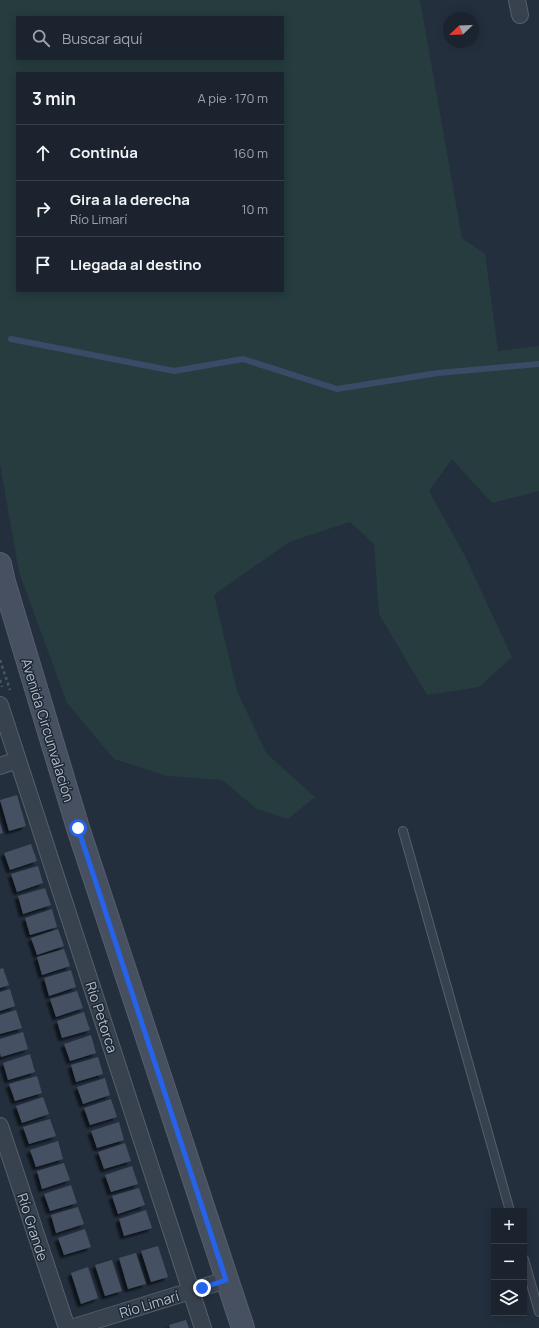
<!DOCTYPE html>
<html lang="es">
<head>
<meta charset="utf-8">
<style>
  body { margin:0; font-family:Manrope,sans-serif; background:#282f3a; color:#f1f3f6 }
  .controls { position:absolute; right:12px; bottom:12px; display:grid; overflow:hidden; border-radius:0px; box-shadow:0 2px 10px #0003 }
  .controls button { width:36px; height:36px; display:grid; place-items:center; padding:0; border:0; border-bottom:1px solid #39404a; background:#1b232e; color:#f1f3f6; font:20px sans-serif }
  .compass { position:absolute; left:443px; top:12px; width:36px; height:36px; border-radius:50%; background:#1b232e; box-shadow:0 2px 10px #0003; rotate:247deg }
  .stop { position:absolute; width:12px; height:12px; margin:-9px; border:3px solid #2563eb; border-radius:50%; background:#fff }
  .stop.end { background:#2563eb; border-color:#fff; box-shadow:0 1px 4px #0008 }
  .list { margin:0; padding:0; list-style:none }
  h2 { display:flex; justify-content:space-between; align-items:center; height:52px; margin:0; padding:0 16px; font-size:17px }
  h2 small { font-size:13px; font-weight:400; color:#a0a4aa }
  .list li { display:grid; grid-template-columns:26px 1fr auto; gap:12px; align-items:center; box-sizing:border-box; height:56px; padding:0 16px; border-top:1px solid #39404a }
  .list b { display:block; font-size:15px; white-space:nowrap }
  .list p { margin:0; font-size:13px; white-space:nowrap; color:#a0a4aa }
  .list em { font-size:13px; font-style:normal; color:#a0a4aa }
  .icon { flex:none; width:22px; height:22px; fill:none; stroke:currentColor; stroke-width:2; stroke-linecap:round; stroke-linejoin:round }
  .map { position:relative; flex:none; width:539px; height:1328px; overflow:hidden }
  .search { position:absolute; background:#1b232e; box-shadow:0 2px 10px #0003; left:16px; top:16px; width:268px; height:44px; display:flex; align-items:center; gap:10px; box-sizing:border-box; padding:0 14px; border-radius:0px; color:#a0a4aa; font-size:15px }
  .panel { position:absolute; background:#1b232e; box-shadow:0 2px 10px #0003; left:16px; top:72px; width:268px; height:220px; border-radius:0px }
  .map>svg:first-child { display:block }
  .green { fill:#263c3f; fill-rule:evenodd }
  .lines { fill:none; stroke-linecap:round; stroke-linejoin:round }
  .stream { stroke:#394c67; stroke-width:6 }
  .building { fill:#455162; filter:url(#shadow) }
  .lane-casing { stroke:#565f6c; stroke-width:10 }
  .street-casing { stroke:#565f6c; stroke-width:18 }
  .secondary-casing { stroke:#565f6c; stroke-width:24 }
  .path { stroke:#44595c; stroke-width:2.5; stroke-dasharray:3 3; stroke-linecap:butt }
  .lane { stroke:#38414e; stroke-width:8 }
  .street { stroke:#38414e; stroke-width:16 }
  .secondary { stroke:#465061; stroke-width:22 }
  .route { stroke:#2563eb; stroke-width:5 }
  .labels { text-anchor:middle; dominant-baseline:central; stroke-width:3; stroke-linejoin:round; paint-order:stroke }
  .street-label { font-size:14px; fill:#b4bcc9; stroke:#1d2633 }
</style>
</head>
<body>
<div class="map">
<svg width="539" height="1328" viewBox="0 0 539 1328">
  <defs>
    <filter id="shadow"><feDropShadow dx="-3.5" dy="3.5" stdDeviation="1" flood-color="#0009"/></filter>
  </defs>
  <rect width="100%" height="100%" fill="#242f3e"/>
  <!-- green -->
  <path class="green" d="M0,0H420L462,238L485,254L498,351L539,346V491L492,503L452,459L429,491L465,556L512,657L479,687L427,695L379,614L374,544L350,522L289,542L214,595L237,691L266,753L315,797L288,819L257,809L222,780L167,776L114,759L67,703L19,572L0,464ZM17,17H283V59H17ZM17,73H283V291H17Z"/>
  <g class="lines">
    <!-- stream -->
    <path class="stream" d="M11,339L174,371L243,359L337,389L438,373L539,364"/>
  </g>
  <!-- building -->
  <path class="building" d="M17,795L26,826L9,831L0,800Z
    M0,823L3,833L0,834Z
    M31,844L37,861L10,870L4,853Z
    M38,866L43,883L17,892L11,874Z
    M45,888L51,905L23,914L18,896Z
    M52,909L57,927L30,935L25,918Z
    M58,929L64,946L37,955L31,938Z
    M64,949L70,966L42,975L37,957Z
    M3,968L9,985L0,988V969Z
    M71,970L76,987L49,996L44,978Z
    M10,989L15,1006L0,1011V992Z
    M77,991L83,1008L56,1017L50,999Z
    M16,1010L22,1028L0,1034V1015Z
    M84,1012L90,1030L62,1038L57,1021Z
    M23,1032L28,1049L1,1057L0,1053V1039Z
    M91,1035L96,1053L70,1061L64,1044Z
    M30,1054L35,1072L8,1080L3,1063Z
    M98,1057L103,1074L76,1082L71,1065Z
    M37,1076L42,1093L15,1101L9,1084Z
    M105,1078L110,1095L83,1104L77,1087Z
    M43,1097L49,1114L22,1123L16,1106Z
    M111,1099L117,1117L90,1125L84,1108Z
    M50,1119L56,1136L29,1144L23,1127Z
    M119,1122L124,1140L97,1148L91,1131Z
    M58,1141L63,1159L36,1167L30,1150Z
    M125,1143L131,1161L104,1169L98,1152Z
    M64,1163L70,1180L42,1189L37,1171Z
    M132,1166L138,1184L111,1192L105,1175Z
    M71,1185L77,1203L50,1211L44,1194Z
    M139,1188L145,1205L118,1214L112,1196Z
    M78,1207L84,1224L56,1233L51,1215Z
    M146,1210L152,1228L124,1236L119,1219Z
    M85,1229L91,1247L64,1255L58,1238Z
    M158,1246L168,1277L151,1282L141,1251Z
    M136,1253L146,1284L128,1289L119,1258Z
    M112,1260L122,1291L105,1296L95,1265Z
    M88,1267L98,1298L81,1304L71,1273Z
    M186,1320L189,1328H170L169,1325Z"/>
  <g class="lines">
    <defs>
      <path id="lane" d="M403,831L510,1211
        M524,1259L539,1312"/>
      <path id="street" d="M517,0L520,15
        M0,705L203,1328
        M0,766L18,760
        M0,1126L67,1328
        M71,1328L226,1280"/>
      <path id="secondary" d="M0,564L4,582L78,828L243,1328"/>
    </defs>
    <!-- lane casing -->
    <use href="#lane" class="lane-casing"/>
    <!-- street casing -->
    <use href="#street" class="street-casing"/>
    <!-- secondary casing -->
    <use href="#secondary" class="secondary-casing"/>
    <!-- path -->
    <path class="path" d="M0,660L10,690
      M0,680L2,687"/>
    <!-- lane -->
    <use href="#lane" class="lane"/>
    <!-- street -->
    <use href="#street" class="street"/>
    <!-- secondary -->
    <use href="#secondary" class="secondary"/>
  </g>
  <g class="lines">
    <!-- route -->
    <path class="route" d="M78,828L226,1280L202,1288"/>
  </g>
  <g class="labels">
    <!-- street labels -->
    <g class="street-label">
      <text transform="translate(48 730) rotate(73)">Avenida Circunvalación</text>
      <text transform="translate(102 1017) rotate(72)">Río Petorca</text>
      <text transform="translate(33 1227) rotate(72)">Río Grande</text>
      <text transform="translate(149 1304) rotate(-17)">Río Limarí</text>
    </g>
  </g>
</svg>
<div class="controls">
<button>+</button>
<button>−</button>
<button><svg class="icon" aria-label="layers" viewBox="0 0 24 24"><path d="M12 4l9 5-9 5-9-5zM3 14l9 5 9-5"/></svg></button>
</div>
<svg class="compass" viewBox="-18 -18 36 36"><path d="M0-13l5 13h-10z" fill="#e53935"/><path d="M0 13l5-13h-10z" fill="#a0a4aa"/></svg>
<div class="stop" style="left:78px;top:828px"></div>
<div class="stop end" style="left:202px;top:1288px"></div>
<div class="search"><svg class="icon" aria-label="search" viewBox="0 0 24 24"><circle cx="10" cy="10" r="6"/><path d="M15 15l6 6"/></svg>Buscar aquí</div>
<section class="panel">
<h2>3 min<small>A pie · 170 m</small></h2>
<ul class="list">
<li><svg class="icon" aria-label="ahead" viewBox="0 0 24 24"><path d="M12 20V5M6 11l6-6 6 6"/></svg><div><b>Continúa</b></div><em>160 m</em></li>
<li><svg class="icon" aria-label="right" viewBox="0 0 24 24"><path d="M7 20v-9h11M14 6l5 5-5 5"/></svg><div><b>Gira a la derecha</b><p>Río Limarí</p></div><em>10 m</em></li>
<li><svg class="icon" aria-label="arrive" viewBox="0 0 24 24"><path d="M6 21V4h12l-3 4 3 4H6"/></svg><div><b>Llegada al destino</b></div></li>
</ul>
</section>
</div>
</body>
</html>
